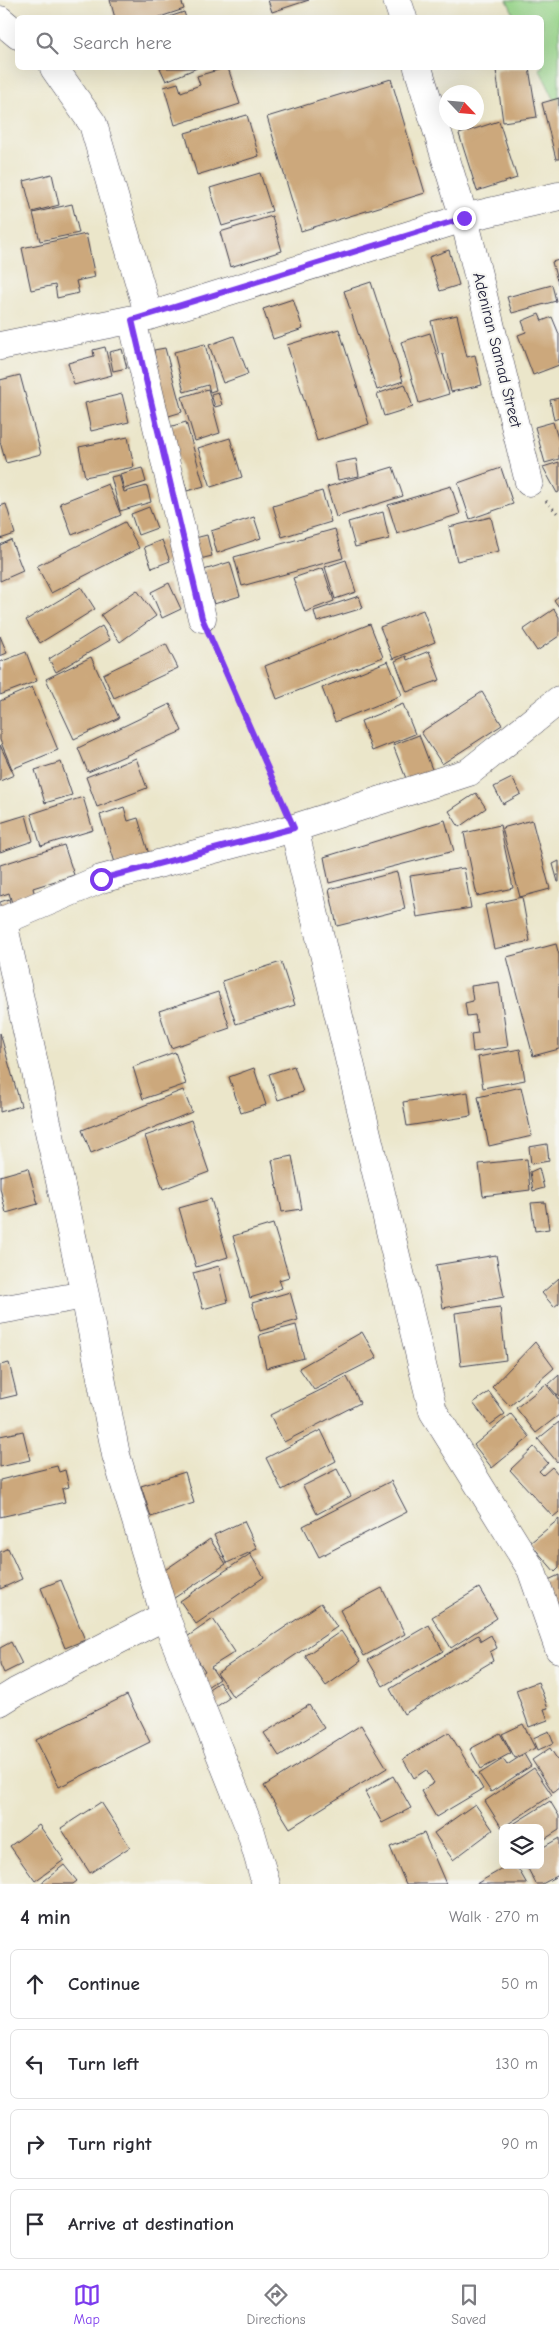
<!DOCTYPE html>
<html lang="en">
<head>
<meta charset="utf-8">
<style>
  body { margin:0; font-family:"Comic Neue",sans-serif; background:#f2f2f3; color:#2b2b33 }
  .controls { position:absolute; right:15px; bottom:15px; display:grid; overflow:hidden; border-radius:8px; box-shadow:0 5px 20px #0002 }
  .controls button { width:45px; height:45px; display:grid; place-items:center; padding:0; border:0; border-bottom:1px solid #e1e1e2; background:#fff; color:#2b2b33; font:25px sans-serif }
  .compass { position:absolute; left:439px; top:85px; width:45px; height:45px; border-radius:50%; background:#fff; box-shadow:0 5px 20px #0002; rotate:116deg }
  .stop { position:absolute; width:15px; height:15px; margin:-11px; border:4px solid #7c3aed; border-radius:50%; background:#fff }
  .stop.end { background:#7c3aed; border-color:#fff; box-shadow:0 1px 5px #0008 }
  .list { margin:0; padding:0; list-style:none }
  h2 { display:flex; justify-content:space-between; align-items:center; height:65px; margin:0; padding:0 20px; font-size:21px }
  h2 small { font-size:16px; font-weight:400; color:#7c7c81 }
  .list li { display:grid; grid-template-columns:32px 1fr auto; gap:15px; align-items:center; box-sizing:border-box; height:70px; margin:0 10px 10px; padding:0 10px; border:1px solid #e1e1e2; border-radius:8px }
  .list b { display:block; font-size:19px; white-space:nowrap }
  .list em { font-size:16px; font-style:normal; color:#7c7c81 }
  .icon { flex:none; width:28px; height:28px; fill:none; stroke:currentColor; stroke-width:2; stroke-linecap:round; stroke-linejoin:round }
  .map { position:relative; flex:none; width:559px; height:1884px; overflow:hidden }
  .search { position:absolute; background:#fff; box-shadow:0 5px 20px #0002; left:15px; right:15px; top:15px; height:55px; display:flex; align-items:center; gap:12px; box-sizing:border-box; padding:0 18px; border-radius:8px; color:#7c7c81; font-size:19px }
  .sheet { height:385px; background:#fff }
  nav { display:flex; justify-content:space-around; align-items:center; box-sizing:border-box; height:70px; border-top:1px solid #e1e1e2; background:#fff; font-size:14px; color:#7c7c81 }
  nav a { display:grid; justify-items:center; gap:2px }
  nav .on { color:#7c3aed }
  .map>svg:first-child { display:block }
  .green { fill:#97d489; stroke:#5c7b62 }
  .building { fill:#cca87b }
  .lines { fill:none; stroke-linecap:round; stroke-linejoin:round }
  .minor-casing { stroke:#403f50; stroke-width:29 }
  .path { stroke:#403f50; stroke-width:3; stroke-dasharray:1 4; stroke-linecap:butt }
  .minor { stroke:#fff; stroke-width:28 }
  .route { stroke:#7c3aed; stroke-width:6 }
  .labels { text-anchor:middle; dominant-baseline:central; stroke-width:4.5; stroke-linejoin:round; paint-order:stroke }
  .street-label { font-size:16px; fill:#22223b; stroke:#f6f6f2 }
</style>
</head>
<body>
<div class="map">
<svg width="559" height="1884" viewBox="0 0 559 1884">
  <rect width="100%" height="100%" fill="#f6f6f2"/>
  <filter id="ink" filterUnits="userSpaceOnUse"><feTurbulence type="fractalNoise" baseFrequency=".02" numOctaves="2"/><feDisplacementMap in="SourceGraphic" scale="10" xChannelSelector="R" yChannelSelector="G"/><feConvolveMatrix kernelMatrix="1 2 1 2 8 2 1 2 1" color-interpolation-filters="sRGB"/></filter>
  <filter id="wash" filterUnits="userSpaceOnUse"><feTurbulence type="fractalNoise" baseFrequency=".0096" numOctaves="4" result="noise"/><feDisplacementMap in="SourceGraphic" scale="20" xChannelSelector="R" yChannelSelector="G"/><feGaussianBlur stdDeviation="1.12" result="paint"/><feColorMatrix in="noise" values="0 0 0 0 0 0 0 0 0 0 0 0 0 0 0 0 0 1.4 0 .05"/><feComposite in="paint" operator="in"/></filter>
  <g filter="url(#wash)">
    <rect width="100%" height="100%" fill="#ebe6ca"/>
    <!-- green -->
    <path class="green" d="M507,0H559V109L539,68H542V18L515,17Z"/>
    <g id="blocks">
      <!-- building -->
      <path class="building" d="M110,0H181L184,9L157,18H115Z
        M268,0H309L272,12Z
        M184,12L186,18H169V17Z
        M160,68H197L166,81Z
        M225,68H228L240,104L175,125L164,87L178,83L181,92L200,85L197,76Z
        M514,68H529L537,117L503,122L496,70Z
        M391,79L425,193L301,231L267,117Z
        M559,98V159H556L542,103Z
        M247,115L259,156L197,175L185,133Z
        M499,121L517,178L477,191L459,134Z
        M260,173L272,211L222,226L210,188Z
        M52,174L59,205L32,212L24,181Z
        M72,204L79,233L40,241L33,213Z
        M272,216L282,251L230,267L220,232Z
        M86,234L95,277L76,281L79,293L57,298L55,285L31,290L22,248Z
        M449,250L459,285L440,291L429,257Z
        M559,260V284H558L552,262Z
        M371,282L403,381L377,390L344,291Z
        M552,285L556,301L512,313L507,297Z
        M293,299L303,329L273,339L263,309Z
        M539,314L542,321L552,317L559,334V365L533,375L518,335L526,332L522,321Z
        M457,315L467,357L475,355L482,385L451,392L443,354L439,355L431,321Z
        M339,329L369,424L317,441L287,345Z
        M430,333L449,394L419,403L401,342Z
        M234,336L248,374L223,383L209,345Z
        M205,344L216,390L210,392L208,385L184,392L174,352Z
        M105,347L112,375L74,385L68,363L94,356L93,350Z
        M165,348L182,412L162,418L154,350Z
        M122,349L127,368L113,371L109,352Z
        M20,375L41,454L6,463L0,442V380Z
        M405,384L413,407L384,416L377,394Z
        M208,389L220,433L195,441L182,397Z
        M218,392L222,405L215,407L211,394Z
        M122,394L129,422L91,431L85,403Z
        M559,398V418L554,420L550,400Z
        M186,422L204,486L187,491L169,427Z
        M553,422L559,442V459L545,463L535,427Z
        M128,437L134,467L85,477L79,447Z
        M230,438L242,477L211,487L198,448Z
        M356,459L359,476L338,480L335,463Z
        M559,462V492L557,493L543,467Z
        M393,467L403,496L336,517L327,487Z
        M142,468L146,482L124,489L120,474Z
        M501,468L513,504L470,519L458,483Z
        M119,475L124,492L147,486L151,502L120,511L111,477Z
        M108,484L121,515L72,535L60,503Z
        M451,486L460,514L397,534L388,505Z
        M322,491L331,522L282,537L273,506Z
        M6,504L15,534L0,539V506Z
        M149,507L157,528L138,535L131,514Z
        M383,512L389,539L355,547L348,522Z
        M254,517L261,538L217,553L211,531Z
        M491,517L499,551L457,561L449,527Z
        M125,522L139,548L51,593L37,566Z
        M335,529L343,558L242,586L234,557Z
        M207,535L212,556L192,561L187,540Z
        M11,540L23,571L0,581V545Z
        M162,540L170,561L152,568L144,547Z
        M346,560L356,592L335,599L325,567Z
        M230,562L240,596L214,604L204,570Z
        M323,568L334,601L305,612L293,578Z
        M169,583L181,609L162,618L151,592Z
        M81,587L95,609L40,643L26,620Z
        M137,590L156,616L120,642L101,615Z
        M359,596L363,608L317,622L314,611Z
        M559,596V607L554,600Z
        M554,609L559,617V636L537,651L523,630Z
        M423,610L435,642L393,659L380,627Z
        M370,624L383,657L277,699L265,666Z
        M102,626L110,640L56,672L49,659Z
        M0,636L7,653L0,656Z
        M166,644L178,668L114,698L103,674Z
        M429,651L440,680L407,692L395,661L406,656L407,660Z
        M26,652L37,681L0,695V662Z
        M91,657L119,718L74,739L46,679Z
        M388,661L402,695L335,722L322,688Z
        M32,687L58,750L12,769L0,740V701Z
        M482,692L502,725L442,764L421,732Z
        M170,704L182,731L88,772L78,748Z
        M403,704L415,734L372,751L361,721Z
        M419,735L433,772L407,781L393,745Z
        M0,745L14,775L0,781Z
        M136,758L147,788L97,807L86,777Z
        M61,762L72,795L45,803L35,770Z
        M512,778L521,794L503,804L494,787Z
        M476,793L486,808L459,827L449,811Z
        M83,797L93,830L41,846L31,814Z
        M124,807L128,821L138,818L150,858L117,869L100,815Z
        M26,815L33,841L0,852V823Z
        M445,820L454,851L329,883L324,857Z
        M532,820L550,889L520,897L502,828Z
        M500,825L513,888L477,896L464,833Z
        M64,845L74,875L33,888L35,896L12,903L9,893L0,896V865Z
        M559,861V882H558L553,864Z
        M464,868L471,908L417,917L410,876Z
        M397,872L405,909L337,926L329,889Z
        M522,897L530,941L494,949L485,905Z
        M9,899L12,912L0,916V902Z
        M556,944L559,955V1049L533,1056L507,957Z
        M281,962L295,1005L236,1024L222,981Z
        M499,982L508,1047L473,1052L471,1034L478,1033L475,1015L467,1016L465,1003L473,1001L471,986Z
        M218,992L230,1028L171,1048L159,1011Z
        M0,1033L21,1106L0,1112Z
        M520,1049L525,1080L483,1088L478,1057Z
        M175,1052L186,1084L143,1099L133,1067Z
        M294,1066L303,1092L278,1100L269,1074Z
        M254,1068L266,1105L241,1113L229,1077Z
        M521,1087L532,1136L489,1146L478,1097Z
        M183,1090L192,1112L91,1153L82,1130Z
        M468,1092L471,1116L407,1126L403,1102Z
        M191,1120L209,1172L163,1189L145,1136Z
        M547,1144L549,1161L531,1164L529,1147Z
        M292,1156L302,1209L282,1212L272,1160Z
        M527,1159L530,1190L483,1196L479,1164Z
        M28,1168L38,1204L6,1213L0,1188V1176Z
        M539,1168L544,1188L533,1191L530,1172Z
        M211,1199L228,1257L196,1267L179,1208Z
        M545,1202L549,1229L535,1231L531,1203Z
        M273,1224L289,1277L279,1280L282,1288L250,1298L233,1236Z
        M496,1255L504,1297L443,1308L436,1265Z
        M219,1266L228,1302L203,1309L193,1273Z
        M559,1278V1303L554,1307L542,1293Z
        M290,1292L298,1320L260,1331L252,1303Z
        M500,1307L506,1360L461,1366L455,1313Z
        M296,1325L304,1358L266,1368L259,1335Z
        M362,1332L377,1358L314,1390L299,1368Z
        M535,1342L554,1368L510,1406L492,1387Z
        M9,1363L17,1395L0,1399V1365Z
        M559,1375V1397L548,1385Z
        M347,1377L360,1403L284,1442L270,1415Z
        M546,1384L559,1400V1415L536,1433L516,1408Z
        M489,1392L505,1414L490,1425L473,1403Z
        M511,1414L530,1437L492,1468L474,1445Z
        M559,1422V1460L557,1462L538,1439Z
        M321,1430L336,1461L282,1490L266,1458Z
        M23,1431L30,1460L0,1467V1436Z
        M534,1447L548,1463L539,1471L543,1475L552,1467L559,1475V1512L553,1517L510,1470Z
        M57,1466L59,1472L65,1470L69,1487L62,1489L65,1502L0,1517V1480Z
        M337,1469L351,1496L317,1514L303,1486Z
        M185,1472L194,1503L151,1517L141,1486Z
        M391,1481L407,1512L319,1557L303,1526Z
        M559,1519V1568L555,1572L530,1543Z
        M244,1521L257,1549L227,1563L214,1535Z
        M210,1539L226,1564L162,1606L165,1570Z
        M8,1548L22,1579L0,1589V1552Z
        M250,1554L264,1577L196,1624L180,1601Z
        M559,1575V1618L542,1583Z
        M61,1580L85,1640L65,1648L41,1588Z
        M382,1588L405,1634L364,1656L340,1610Z
        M479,1588L497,1618L451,1648L432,1617Z
        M321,1603L337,1627L233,1697L217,1673Z
        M213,1619L235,1652L211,1667L219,1679L201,1691L193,1680L205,1671L184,1639Z
        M429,1625L443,1651L383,1686L368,1660Z
        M341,1631L361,1661L326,1686L305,1656Z
        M478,1635L481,1641L491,1635L497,1648L490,1652L493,1661L404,1714L390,1689Z
        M11,1642L22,1664L4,1673L0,1664V1648Z
        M219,1682L229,1698L213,1709L203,1693Z
        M538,1682L548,1708L544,1709L548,1720L529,1727L516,1690Z
        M127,1695L150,1742L59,1787L36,1740Z
        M309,1705L324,1728L279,1756L264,1733Z
        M523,1724L535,1748L515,1758L502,1734Z
        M361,1725L387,1768L290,1828L264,1786Z
        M549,1731L554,1743L538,1750L533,1738Z
        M449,1732L483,1789L436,1817L421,1791L434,1783L426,1770L414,1778L403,1759Z
        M500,1733L511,1753L481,1769L470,1749Z
        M550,1748L559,1762V1788L553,1792L532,1760Z
        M524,1754L531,1766L491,1792L479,1774L503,1759L507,1765Z
        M534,1768L552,1795L502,1828L485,1801Z
        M393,1776L411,1808L382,1823L365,1792Z
        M550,1801L559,1816V1830L540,1842V1828H507Z
        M101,1802L130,1847L90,1873L61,1828Z
        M475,1804L493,1830L453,1860L434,1833Z
        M39,1825L64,1860L35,1881L10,1846Z
        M424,1833L446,1884H406L390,1847Z
        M559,1838V1875L542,1884H536L526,1865H540V1849Z
        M64,1865L77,1881L73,1884H40Z
        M509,1865H516L527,1884H476Z"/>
    </g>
  </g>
  <g filter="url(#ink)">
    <use href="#blocks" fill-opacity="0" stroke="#403f50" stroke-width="1"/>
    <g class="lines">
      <defs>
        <path id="minor" d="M397,0L403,18
          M0,20L18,35
          M54,68L93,124L149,316
          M418,68L464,218L529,482
          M132,320L202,618
          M0,346L149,316L464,218L559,196
          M294,828L433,1411L531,1569L559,1649
          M0,922L101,879L294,828L469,772L559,700
          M3,922L85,1295L116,1455L165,1616L250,1829L266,1884
          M0,1310L85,1295
          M0,1702L16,1692L165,1616"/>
      </defs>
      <!-- minor casing -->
      <use href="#minor" class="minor-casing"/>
      <!-- path -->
      <path class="path" d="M546,501L559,515
        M212,642L283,803"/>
      <!-- minor -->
      <use href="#minor" class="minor"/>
    </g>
  </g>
  <g class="lines" filter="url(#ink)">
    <!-- route -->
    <path class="route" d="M101,879L294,828L202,618L132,320L464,218"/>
  </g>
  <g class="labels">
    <!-- street labels -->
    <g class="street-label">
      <text transform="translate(497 350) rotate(76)">Adeniran Samad Street</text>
    </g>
  </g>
</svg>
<div class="controls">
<button><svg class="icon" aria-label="layers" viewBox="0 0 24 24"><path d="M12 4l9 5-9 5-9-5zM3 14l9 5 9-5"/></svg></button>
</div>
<svg class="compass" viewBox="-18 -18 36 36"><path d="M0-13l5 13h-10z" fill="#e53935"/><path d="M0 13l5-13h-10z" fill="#7c7c81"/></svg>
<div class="stop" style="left:101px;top:879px"></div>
<div class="stop end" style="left:464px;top:218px"></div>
<div class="search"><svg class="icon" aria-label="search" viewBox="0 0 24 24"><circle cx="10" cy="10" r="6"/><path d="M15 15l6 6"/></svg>Search here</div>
</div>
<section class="sheet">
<h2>4 min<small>Walk · 270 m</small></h2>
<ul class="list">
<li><svg class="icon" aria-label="ahead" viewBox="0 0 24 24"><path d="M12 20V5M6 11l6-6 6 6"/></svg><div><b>Continue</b></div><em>50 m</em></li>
<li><svg class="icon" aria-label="left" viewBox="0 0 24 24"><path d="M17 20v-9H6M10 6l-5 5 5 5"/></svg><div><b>Turn left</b></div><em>130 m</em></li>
<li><svg class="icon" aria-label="right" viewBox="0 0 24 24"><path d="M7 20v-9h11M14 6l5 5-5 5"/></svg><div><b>Turn right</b></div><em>90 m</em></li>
<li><svg class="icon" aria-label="arrive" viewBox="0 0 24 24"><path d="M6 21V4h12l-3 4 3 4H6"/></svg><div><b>Arrive at destination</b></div></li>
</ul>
</section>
<nav>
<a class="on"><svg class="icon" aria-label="map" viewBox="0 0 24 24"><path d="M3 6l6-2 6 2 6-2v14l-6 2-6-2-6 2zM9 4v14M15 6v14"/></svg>Map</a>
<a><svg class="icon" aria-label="directions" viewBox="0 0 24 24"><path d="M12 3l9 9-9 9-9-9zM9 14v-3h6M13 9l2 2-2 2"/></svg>Directions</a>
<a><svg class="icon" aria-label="saved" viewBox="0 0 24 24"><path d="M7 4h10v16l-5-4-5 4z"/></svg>Saved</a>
</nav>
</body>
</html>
